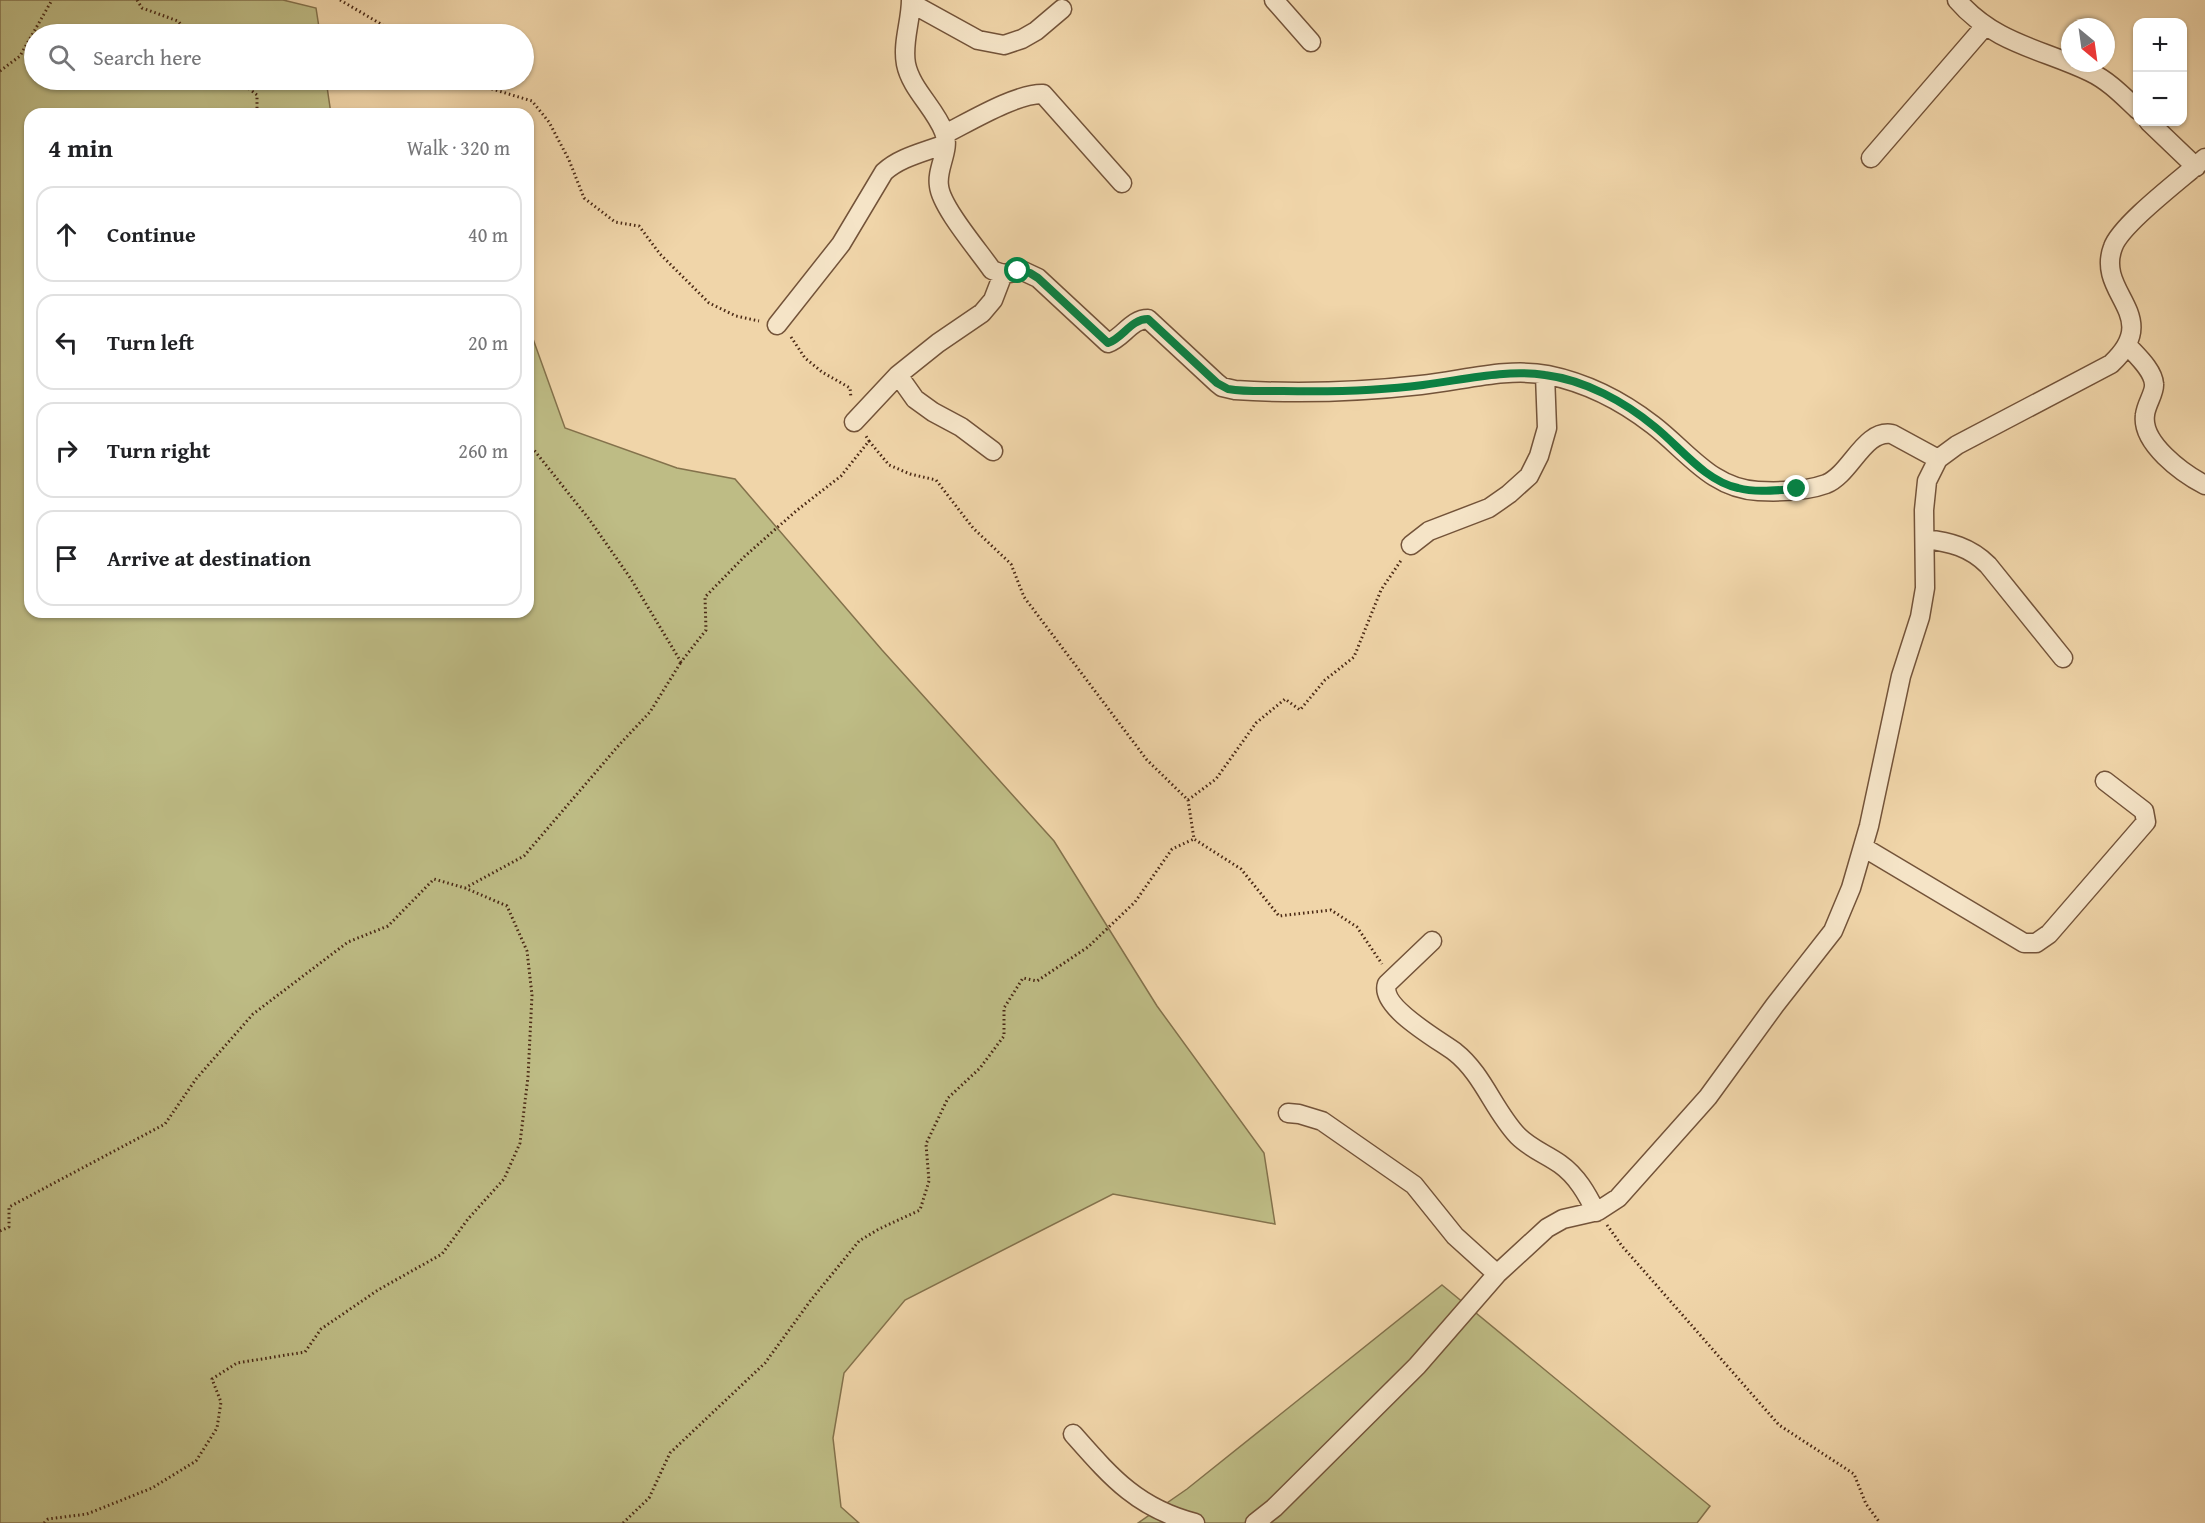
<!DOCTYPE html>
<html lang="en">
<head>
<meta charset="utf-8">
<style>
  body { margin:0; font-family:"Gentium Book Plus",serif; background:#f6f6f6; color:#202124 }
  .controls { position:absolute; right:18px; top:18px; display:grid; overflow:hidden; border-radius:12px; box-shadow:0 2px 4px #0004 }
  .controls button { width:54px; height:54px; display:grid; place-items:center; padding:0; border:0; border-bottom:2px solid #e0e0e0; background:#fff; color:#202124; font:30px sans-serif }
  .compass { position:absolute; left:2061px; top:18px; width:54px; height:54px; border-radius:50%; background:#fff; box-shadow:0 2px 4px #0004; rotate:151deg }
  .stop { position:absolute; width:18px; height:18px; margin:-14px; border:4px solid #0b8043; border-radius:50%; background:#fff }
  .stop.end { background:#0b8043; border-color:#fff; box-shadow:0 2px 6px #0008 }
  .list { margin:0; padding:0; list-style:none }
  h2 { display:flex; justify-content:space-between; align-items:center; height:78px; margin:0; padding:0 24px; font-size:26px }
  h2 small { font-size:20px; font-weight:400; color:#757577 }
  .list li { display:grid; grid-template-columns:39px 1fr auto; gap:18px; align-items:center; box-sizing:border-box; height:96px; margin:0 12px 12px; padding:0 12px; border:2px solid #e0e0e0; border-radius:18px }
  .list b { display:block; font-size:22px; white-space:nowrap }
  .list em { font-size:20px; font-style:normal; color:#757577 }
  .icon { flex:none; width:33px; height:33px; fill:none; stroke:currentColor; stroke-width:2; stroke-linecap:round; stroke-linejoin:round }
  .map { position:relative; flex:none; width:2205px; height:1523px; overflow:hidden }
  .search { position:absolute; background:#fff; box-shadow:0 2px 4px #0004; left:24px; top:24px; width:510px; height:66px; display:flex; align-items:center; gap:15px; box-sizing:border-box; padding:0 21px; border-radius:33px; color:#757577; font-size:22px }
  .panel { position:absolute; background:#fff; box-shadow:0 2px 4px #0004; left:24px; top:108px; width:510px; height:510px; border-radius:18px }
  .map>svg:first-child { display:block }
  .green { fill:#bebc85; stroke:#84724c; stroke-width:1.5 }
  .lines { fill:none; stroke-linecap:round; stroke-linejoin:round }
  .minor-casing { stroke:#735339; stroke-width:21 }
  .path { stroke:#492814; stroke-width:3; stroke-dasharray:1.5 3; stroke-linecap:butt }
  .minor { stroke:#f5e4c7; stroke-width:18 }
  .route { stroke:#0b8043; stroke-width:8 }
</style>
</head>
<body>
<div class="map">
<svg width="2205" height="1523" viewBox="0 0 2205 1523">
  <rect width="100%" height="100%" fill="#f0d5a9"/>
  <filter id="stains"><feTurbulence type="fractalNoise" baseFrequency=".00333" numOctaves="4"/><feColorMatrix values="0 0 0 0 .2 0 0 0 0 .09 0 0 0 0 .02 0 0 0 .5 -.17"/></filter>
  <radialGradient id="worn" r=".72"><stop offset=".6" stop-color="#630" stop-opacity="0"/><stop offset="1" stop-color="#630" stop-opacity=".3"/></radialGradient>
  <!-- green -->
  <path class="green" d="M0,0H283L316,8L320,34H34V80H326L331,114H30V612H528V325L565,428L677,468L735,479L882,650L1054,841L1157,1006L1264,1153L1275,1224L1113,1194L905,1300L844,1373L833,1438L841,1507L859,1523H0Z
    M1442,1285L1710,1506L1697,1523H1138L1187,1489Z"/>
  <g class="lines">
    <defs>
      <path id="minor" d="M911,0C911,21 902,43 906,64C911,89 935,108 944,132C951,150 936,168 939,186C941,207 979,251 992,270L1003,274L1023,271L1038,278L1108,343C1123,338 1131,319 1148,319L1217,383L1222,387L1235,390C1297,394 1359,392 1421,385C1462,381 1506,367 1548,375C1587,383 1622,401 1653,425C1687,451 1712,489 1758,491C1779,492 1807,491 1826,484C1851,474 1864,429 1892,434L1938,459
        M1274,0L1311,42
        M1957,0C1995,44 2042,49 2090,72C2109,81 2123,96 2138,110
        M911,3L978,40L1004,45L1022,39L1036,31L1062,9
        M2149,122L2196,167
        M945,134C969,122 1017,93 1043,94L1122,183
        M1871,158L1985,26
        M777,325L841,244L884,172C900,157 925,152 945,144
        M2128,346C2137,356 2153,370 2154,384C2155,393 2146,404 2145,415C2141,443 2182,473 2205,485
        M898,375L915,399L933,412L961,427L993,451
        M854,422L898,375L938,343L982,313L993,300L1003,274
        M1925,539C1950,542 1970,547 1988,565L2063,658
        M1411,545L1429,531L1489,508L1509,494L1529,476L1539,456L1547,428L1545,375
        M1863,847L2024,943H2036L2049,934L2146,822L2144,811L2105,781
        M1432,941L1387,984C1379,1007 1439,1040 1455,1052C1483,1074 1494,1111 1518,1136C1531,1149 1546,1154 1560,1164C1577,1176 1587,1194 1596,1212
        M1288,1113L1299,1114L1322,1121L1414,1185L1455,1236L1497,1274
        M1073,1434C1111,1477 1137,1508 1195,1523
        M1255,1523L1274,1508L1417,1366L1497,1274L1547,1228L1563,1219L1598,1211L1618,1198L1708,1097L1775,1005L1833,931L1851,888L1869,826L1901,676L1920,617L1925,588L1924,510L1927,481L1938,459L1957,445L2111,364C2164,315 2095,294 2113,247C2121,224 2184,177 2205,158"/>
    </defs>
    <!-- minor casing -->
    <use href="#minor" class="minor-casing"/>
    <!-- path -->
    <path class="path" d="M137,0L142,8L178,21L189,34
      M340,0L398,34
      M0,71L20,56L52,0
      M238,80L257,95V114
      M471,80L482,86L532,101L549,122L569,160L584,198L615,222L639,226L660,254L709,303L736,316L759,321
      M791,337L805,358L822,372L850,388L851,398
      M528,439L530,445L589,519L631,579L681,662L706,630L705,597L745,556L796,511L841,476L869,441L866,436
      M869,441L889,465L910,474L936,480L973,528L1011,564L1024,597L1147,760L1188,800L1194,839L1241,869L1279,916L1331,910L1357,927L1382,964
      M1188,800L1216,779L1256,723L1285,699L1300,710L1325,680L1354,657L1381,590L1402,559
      M1607,1225L1622,1246L1779,1425L1854,1474L1866,1504L1880,1523
      M0,1231L9,1227V1207L165,1124L196,1079L253,1014L348,942L388,926L434,879L465,888L524,856L619,745L650,712L681,662
      M44,1523L48,1519L87,1514L152,1488L196,1461L217,1428L221,1402L212,1379L237,1363L305,1352L321,1329L378,1290L442,1254L468,1219L504,1179L520,1143L528,1077L532,995L527,951L507,906L465,888
      M623,1523L649,1498L670,1453L765,1363L811,1300L859,1241L879,1229L920,1210L929,1181L926,1144L948,1098L980,1068L1004,1036V1008L1023,978L1037,981L1088,947L1135,902L1172,849L1194,839"/>
    <!-- minor -->
    <use href="#minor" class="minor"/>
  </g>
  <g class="lines">
    <!-- route -->
    <path class="route" d="M1018,271L1030,273L1038,278L1108,343C1123,338 1131,319 1148,319L1217,383L1228,389C1246,392 1265,391 1283,391C1330,392 1377,391 1423,385C1463,380 1505,369 1545,375C1585,380 1625,402 1655,427C1680,447 1705,481 1738,488C1757,493 1778,490 1797,489"/>
  </g>
  <rect width="100%" height="100%" filter="url(#stains)"/>
  <rect width="100%" height="100%" fill="url(#worn)"/>
</svg>
<div class="controls">
<button>+</button>
<button>−</button>
</div>
<svg class="compass" viewBox="-18 -18 36 36"><path d="M0-13l5 13h-10z" fill="#e53935"/><path d="M0 13l5-13h-10z" fill="#757577"/></svg>
<div class="stop" style="left:1018px;top:271px"></div>
<div class="stop end" style="left:1797px;top:489px"></div>
<div class="search"><svg class="icon" aria-label="search" viewBox="0 0 24 24"><circle cx="10" cy="10" r="6"/><path d="M15 15l6 6"/></svg>Search here</div>
<section class="panel">
<h2>4 min<small>Walk · 320 m</small></h2>
<ul class="list">
<li><svg class="icon" aria-label="ahead" viewBox="0 0 24 24"><path d="M12 20V5M6 11l6-6 6 6"/></svg><div><b>Continue</b></div><em>40 m</em></li>
<li><svg class="icon" aria-label="left" viewBox="0 0 24 24"><path d="M17 20v-9H6M10 6l-5 5 5 5"/></svg><div><b>Turn left</b></div><em>20 m</em></li>
<li><svg class="icon" aria-label="right" viewBox="0 0 24 24"><path d="M7 20v-9h11M14 6l5 5-5 5"/></svg><div><b>Turn right</b></div><em>260 m</em></li>
<li><svg class="icon" aria-label="arrive" viewBox="0 0 24 24"><path d="M6 21V4h12l-3 4 3 4H6"/></svg><div><b>Arrive at destination</b></div></li>
</ul>
</section>
</div>
</body>
</html>
